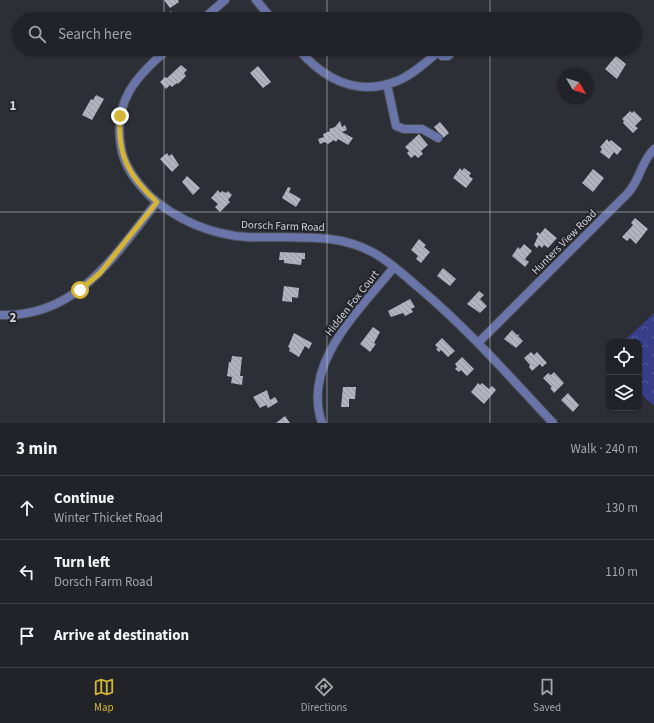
<!DOCTYPE html>
<html lang="en">
<head>
<meta charset="utf-8">
<style>
  body { margin:0; font-family:"Source Sans 3",sans-serif; background:#2a2b30; color:#f1f3f6 }
  .controls { position:absolute; right:12px; bottom:12px; display:grid; overflow:hidden; border-radius:8px; box-shadow:0 1px 3px #0004 }
  .controls button { width:36px; height:36px; display:grid; place-items:center; padding:0; border:0; border-bottom:1px solid #3f4045; background:#222328; color:#f1f3f6; font:20px sans-serif }
  .compass { position:absolute; left:558px; top:68px; width:36px; height:36px; border-radius:50%; background:#222328; box-shadow:0 1px 3px #0004; rotate:128deg }
  .stop { position:absolute; width:12px; height:12px; margin:-9px; border:3px solid #d5b535; border-radius:50%; background:#fff }
  .stop.end { background:#d5b535; border-color:#fff; box-shadow:0 1px 4px #0008 }
  .list { margin:0; padding:0; list-style:none }
  h2 { display:flex; justify-content:space-between; align-items:center; height:52px; margin:0; padding:0 16px; font-size:17px }
  h2 small { font-size:13px; font-weight:400; color:#a2a4a8 }
  .list li { display:grid; grid-template-columns:26px 1fr auto; gap:12px; align-items:center; box-sizing:border-box; height:64px; padding:0 16px; border-top:1px solid #3f4045 }
  .list b { display:block; font-size:15px; white-space:nowrap }
  .list p { margin:0; font-size:13px; white-space:nowrap; color:#a2a4a8 }
  .list em { font-size:13px; font-style:normal; color:#a2a4a8 }
  .icon { flex:none; width:22px; height:22px; fill:none; stroke:currentColor; stroke-width:2; stroke-linecap:round; stroke-linejoin:round }
  .map { position:relative; flex:none; width:654px; height:423px; overflow:hidden }
  .search { position:absolute; background:#222328; box-shadow:0 1px 3px #0004; left:12px; right:12px; top:12px; height:44px; display:flex; align-items:center; gap:10px; box-sizing:border-box; padding:0 14px; border-radius:22px; color:#a2a4a8; font-size:15px }
  .sheet { height:244px; background:#222328 }
  nav { display:flex; justify-content:space-around; align-items:center; box-sizing:border-box; height:56px; border-top:1px solid #3f4045; background:#222328; font-size:11px; color:#a2a4a8 }
  nav a { display:grid; justify-items:center; gap:2px }
  nav .on { color:#d5b535 }
  .map>svg:first-child { display:block }
  .forest { fill:url(#forest-crowns) }
  .building { fill:url(#building-back-hatch) }
  .lines { fill:none; stroke-linecap:round; stroke-linejoin:round }
  .minor-casing { stroke:#4b4d53; stroke-width:10 }
  .minor { stroke:#6974a9; stroke-width:8 }
  .route { stroke:#d5b535; stroke-width:5 }
  .grid { fill:none; stroke:#d2d3d8; stroke-width:1; stroke-opacity:0.55 }
  .labels { text-anchor:middle; dominant-baseline:central; stroke-width:4; stroke-linejoin:round; paint-order:stroke }
  .street-label { font-size:11px; fill:#d2d3d8; stroke:#24252c }
  .grid-label { font-size:13px; text-anchor:middle; font-weight:bold; fill:#d2d3d8; stroke:#24252c; stroke-width:4; stroke-linejoin:round; paint-order:stroke }
</style>
</head>
<body>
<div class="map">
<svg width="654" height="423" viewBox="0 0 654 423">
  <defs>
    <pattern id="forest-crowns" width="20" height="18" patternUnits="userSpaceOnUse"><rect width="20" height="18" fill="#363f88"/><path d="M2 6a3 3 0 1 1 6 0M12 15a3 3 0 1 1 6 0" fill="none" stroke="#525a98"/></pattern>
    <pattern id="building-back-hatch" width="6" height="6" patternUnits="userSpaceOnUse"><rect width="6" height="6" fill="#b1b4bd"/><path d="M-1 5l2 2M0 0l6 6M5-1l2 2" fill="none" stroke="#94979e"/></pattern>
  </defs>
  <rect width="100%" height="100%" fill="#2d2f36"/>
  <!-- forest -->
  <path class="forest" d="M654,313V406L639,392V342H623Z"/>
  <!-- building -->
  <path class="building" d="M164,0H178L179,2L170,8Z
    M171,11L176,17L173,19H166L164,16Z
    M616,56L626,64L617,79L605,69Z
    M181,65L187,70L184,73L186,76L178,84L177,83L172,87L170,85L166,89L160,82L165,77L167,78Z
    M258,66L271,82L263,88L250,73Z
    M96,95L104,99L92,120L82,115L91,99L93,100Z
    M630,111L632,113L634,111L642,119L635,126L638,128L633,133L623,123L624,121L622,119Z
    M340,121L342,127L345,125L347,130L342,132L353,138L348,145L338,139L336,142L334,140L328,144L325,142L320,144L318,139L324,137L323,134L330,131L329,129L335,127Z
    M440,122L449,133L443,138L434,127Z
    M419,134L428,145L421,151L423,154L418,158L415,155L411,158L407,153L409,151L405,147Z
    M607,139L609,142L611,140L622,149L617,155L614,152L609,159L600,152L602,149L600,147Z
    M167,153L169,156L172,154L179,165L172,172L160,159Z
    M460,168L462,171L464,168L471,173L469,176L473,179L466,188L453,178Z
    M593,169L604,178L593,192L582,183Z
    M187,176L200,188L193,195L182,182Z
    M288,187L291,188L289,192L301,199L296,207L282,198Z
    M218,190L220,193L222,191L226,193L228,191L232,195L228,200L230,202L220,212L215,207L218,204L211,198Z
    M635,218L648,229L636,244L630,238L627,241L622,237L633,225L631,223Z
    M545,228L557,238L548,248L544,245L542,248L539,245L537,248L534,245L538,236L536,234L538,232L540,234Z
    M419,239L426,245L424,247L430,252L421,263L416,259L418,256L411,250Z
    M524,244L532,251L525,259L529,262L525,267L512,256L518,247L520,249Z
    M280,252L305,253V259H302L301,265L284,263V260H279Z
    M443,268L456,279L450,286L437,276Z
    M284,286L299,288L298,298L292,297V302L282,301Z
    M479,291L484,295L480,299L487,306L480,313L467,304Z
    M410,299L415,307L411,309L413,312L405,316L403,313L391,317L388,311Z
    M373,327L380,332L374,343L376,344L370,352L360,344Z
    M512,330L517,335L520,334L518,336L523,341L516,348L504,339Z
    M294,333L312,343L309,349L305,346L299,357L289,351L290,348L288,347Z
    M442,338L455,351L448,357L441,350L439,352L436,349L438,348L435,345Z
    M531,352L534,355L537,352L547,363L542,367L540,364L532,371L529,367L530,365L524,358Z
    M232,356L242,357L240,376H243L242,385L231,383L232,377L227,376L229,362H231Z
    M462,357L474,369L467,376L461,370L459,372L455,369L457,367L455,364Z
    M554,372L564,383L554,393L550,388L552,387L543,378L548,373L551,375Z
    M478,383L480,385L482,383L489,389L492,386L496,390L484,404L471,392Z
    M343,387H356L355,399H349V407H341Z
    M267,390L270,400L275,397L278,402L268,408L266,405L260,408L253,397Z
    M568,393L579,405L573,412L561,400Z
    M285,416L290,423H276Z"/>
  <g class="lines">
    <defs>
      <path id="minor" d="M256,0L272,19
        M203,19L225,0
        M168,49C135,77 113,102 121,147C124,167 137,183 151,197C177,220 212,235 247,237C290,239 335,231 374,253C390,262 404,275 418,287C467,328 509,376 553,423
        M298,49C324,79 357,97 397,81C412,75 425,63 437,53
        M436,50L442,56H448L455,49
        M387,84L396,126L404,129H422L438,138
        M0,315C77,318 115,255 157,202
        M478,343L628,193C640,180 641,162 654,149
        M322,423C301,363 360,310 394,267"/>
    </defs>
    <!-- minor casing -->
    <use href="#minor" class="minor-casing"/>
    <!-- minor -->
    <use href="#minor" class="minor"/>
  </g>
  <g class="lines">
    <!-- route -->
    <path class="route" d="M80,290L100,273L157,202C129,177 117,155 120,116"/>
  </g>
  <!-- grid -->
  <path class="grid" d="M164,0V19M327,0V19M490,0V19M164,49V423M327,49V423M490,49V423M0,212H654"/>
  <g class="labels">
    <!-- street labels -->
    <g class="street-label">
      <text transform="translate(283 226) rotate(2)">Dorsch Farm Road</text>
      <text transform="translate(564 242) rotate(-45)">Hunters View Road</text>
      <text transform="translate(352 303) rotate(-52)">Hidden Fox Court</text>
    </g>
  </g>
  <g class="grid-label">
    <text x="13" y="110">1</text>
    <text x="13" y="322">2</text>
  </g>
</svg>
<div class="controls">
<button><svg class="icon" aria-label="locate" viewBox="0 0 24 24"><circle cx="12" cy="12" r="6"/><path d="M12 2v4M12 18v4M2 12h4M18 12h4"/></svg></button>
<button><svg class="icon" aria-label="layers" viewBox="0 0 24 24"><path d="M12 4l9 5-9 5-9-5zM3 14l9 5 9-5"/></svg></button>
</div>
<svg class="compass" viewBox="-18 -18 36 36"><path d="M0-13l5 13h-10z" fill="#e53935"/><path d="M0 13l5-13h-10z" fill="#a2a4a8"/></svg>
<div class="stop" style="left:80px;top:290px"></div>
<div class="stop end" style="left:120px;top:116px"></div>
<div class="search"><svg class="icon" aria-label="search" viewBox="0 0 24 24"><circle cx="10" cy="10" r="6"/><path d="M15 15l6 6"/></svg>Search here</div>
</div>
<section class="sheet">
<h2>3 min<small>Walk · 240 m</small></h2>
<ul class="list">
<li><svg class="icon" aria-label="ahead" viewBox="0 0 24 24"><path d="M12 20V5M6 11l6-6 6 6"/></svg><div><b>Continue</b><p>Winter Thicket Road</p></div><em>130 m</em></li>
<li><svg class="icon" aria-label="left" viewBox="0 0 24 24"><path d="M17 20v-9H6M10 6l-5 5 5 5"/></svg><div><b>Turn left</b><p>Dorsch Farm Road</p></div><em>110 m</em></li>
<li><svg class="icon" aria-label="arrive" viewBox="0 0 24 24"><path d="M6 21V4h12l-3 4 3 4H6"/></svg><div><b>Arrive at destination</b></div></li>
</ul>
</section>
<nav>
<a class="on"><svg class="icon" aria-label="map" viewBox="0 0 24 24"><path d="M3 6l6-2 6 2 6-2v14l-6 2-6-2-6 2zM9 4v14M15 6v14"/></svg>Map</a>
<a><svg class="icon" aria-label="directions" viewBox="0 0 24 24"><path d="M12 3l9 9-9 9-9-9zM9 14v-3h6M13 9l2 2-2 2"/></svg>Directions</a>
<a><svg class="icon" aria-label="saved" viewBox="0 0 24 24"><path d="M7 4h10v16l-5-4-5 4z"/></svg>Saved</a>
</nav>
</body>
</html>
